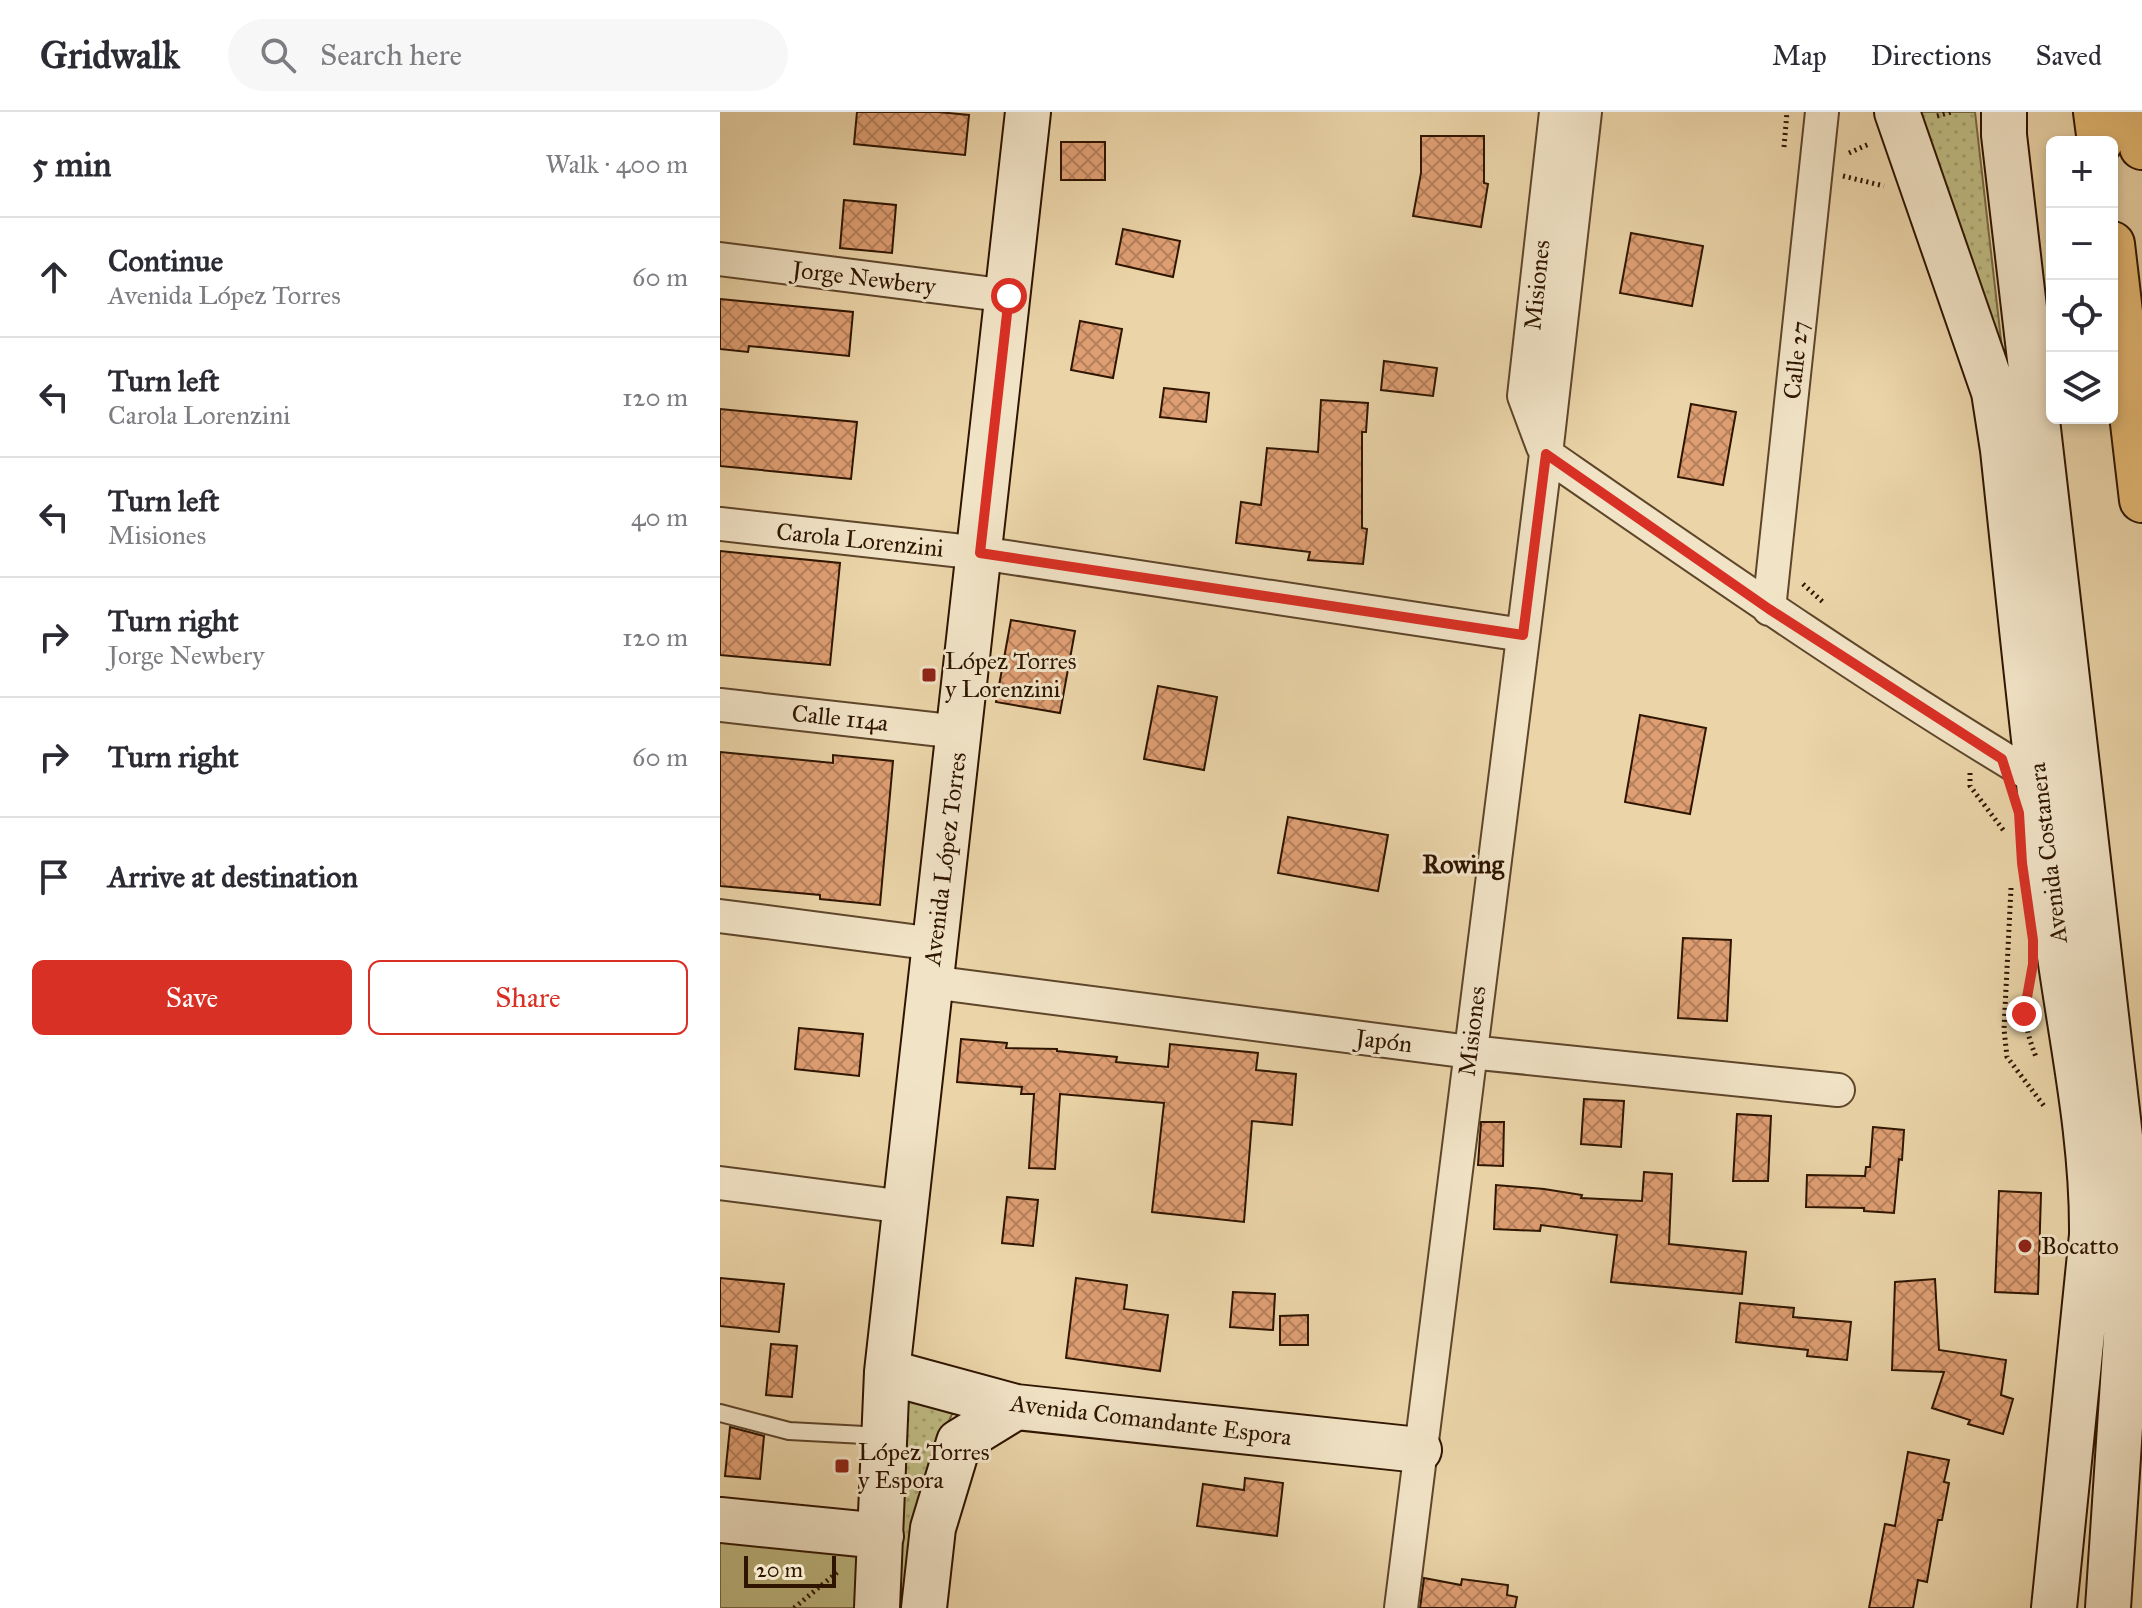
<!DOCTYPE html>
<html lang="en">
<head>
<meta charset="utf-8">
<style>
  body { margin:0; font-family:"IM FELL Great Primer",serif; background:#f7f7f7; color:#2b2b33 }
  .controls { position:absolute; right:24px; top:24px; display:grid; overflow:hidden; border-radius:12px; box-shadow:0 4px 12px #0003 }
  .controls button { width:72px; height:72px; display:grid; place-items:center; padding:0; border:0; border-bottom:2px solid #e1e1e2; background:#fff; color:#2b2b33; font:40px sans-serif }
  .scale { position:absolute; left:24px; bottom:20px; width:92px; box-sizing:border-box; padding-left:8px; border:4px solid #2f1500; border-top:0; font-size:22px; line-height:28px; white-space:nowrap; color:#2f1500; -webkit-text-stroke:6px #f1e3c6; paint-order:stroke }
  .stop { position:absolute; width:24px; height:24px; margin:-18px; border:6px solid #d93025; border-radius:50%; background:#fff }
  .stop.end { background:#d93025; border-color:#fff; box-shadow:0 2px 8px #0008 }
  .list { margin:0; padding:0; list-style:none }
  h2 { display:flex; justify-content:space-between; align-items:center; height:104px; margin:0; padding:0 32px; font-size:34px }
  h2 small { font-size:26px; font-weight:400; color:#7c7c81 }
  .list li { display:grid; grid-template-columns:52px 1fr auto; gap:24px; align-items:center; box-sizing:border-box; height:120px; padding:0 32px; border-top:2px solid #e1e1e2 }
  .list b { display:block; font-size:30px; white-space:nowrap }
  .list p { margin:0; font-size:26px; white-space:nowrap; color:#7c7c81 }
  .list em { font-size:26px; font-style:normal; color:#7c7c81 }
  .actions { display:flex; gap:16px; padding:24px 32px }
  .actions a { flex:1; padding:18px 0; border:2px solid #d93025; border-radius:12px; text-align:center; font-size:28px; color:#d93025 }
  .actions .main { background:#d93025; color:#fff }
  .icon { flex:none; width:44px; height:44px; fill:none; stroke:currentColor; stroke-width:2; stroke-linecap:round; stroke-linejoin:round }
  .map { position:relative; flex:none; width:1422px; height:1496px; overflow:hidden }
  header { display:flex; align-items:center; gap:48px; box-sizing:border-box; height:112px; padding:0 40px; background:#fff; border-bottom:2px solid #e1e1e2 }
  header strong { font-size:38px }
  nav { display:flex; gap:44px; margin-inline-start:auto; font-size:28px }
  .search { width:560px; height:72px; background:#f7f7f7; display:flex; align-items:center; gap:20px; box-sizing:border-box; padding:0 28px; border-radius:44px; color:#7c7c81; font-size:30px }
  main { display:flex }
  aside { flex:1; background:#fff }
  .map>svg:first-child { display:block }
  .grass { fill:url(#grass-dots); stroke:#776842; stroke-width:2 }
  .park { fill:#bfbb83; stroke:#776842; stroke-width:2 }
  .building { fill:url(#building-cross-hatch); stroke:#2f1500; stroke-width:2 }
  .lines { fill:none; stroke-linecap:round; stroke-linejoin:round }
  .lane-casing { stroke:#5e452a; stroke-width:20 }
  .street-casing { stroke:#5e452a; stroke-width:36 }
  .secondary-casing { stroke:#2f1500; stroke-width:48 }
  .highway-casing { stroke:#2f1500; stroke-width:48 }
  .path { stroke:#2f1500; stroke-width:5; stroke-dasharray:2 4; stroke-linecap:butt }
  .lane { stroke:#f1e3c6; stroke-width:16 }
  .street { stroke:#f1e3c6; stroke-width:32 }
  .secondary { stroke:#f1e3c6; stroke-width:44 }
  .highway { stroke:#e5ba74; stroke-width:44 }
  .route { stroke:#d93025; stroke-width:10 }
  .poi-dot { fill:#8f2418; stroke:#f1e3c6; stroke-width:3 }
  .labels { text-anchor:middle; dominant-baseline:central; stroke-width:6; stroke-linejoin:round; paint-order:stroke }
  .street-label { font-size:24px; fill:#2f1500; stroke:#f1e3c6 }
  .poi-label { font-size:24px; fill:#2f1500; stroke:#f1e3c6; text-anchor:start }
  .neighbourhood-label { font-size:26px; font-weight:bold; fill:#2f1500; stroke:#f1e3c6 }
</style>
</head>
<body>
<header>
<strong>Gridwalk</strong>
<div class="search"><svg class="icon" aria-label="search" viewBox="0 0 24 24"><circle cx="10" cy="10" r="6"/><path d="M15 15l6 6"/></svg>Search here</div>
<nav><a>Map</a><a>Directions</a><a>Saved</a></nav>
</header>
<main>
<aside>
<h2>5 min<small>Walk · 400 m</small></h2>
<ul class="list">
<li><svg class="icon" aria-label="ahead" viewBox="0 0 24 24"><path d="M12 20V5M6 11l6-6 6 6"/></svg><div><b>Continue</b><p>Avenida López Torres</p></div><em>60 m</em></li>
<li><svg class="icon" aria-label="left" viewBox="0 0 24 24"><path d="M17 20v-9H6M10 6l-5 5 5 5"/></svg><div><b>Turn left</b><p>Carola Lorenzini</p></div><em>120 m</em></li>
<li><svg class="icon" aria-label="left" viewBox="0 0 24 24"><path d="M17 20v-9H6M10 6l-5 5 5 5"/></svg><div><b>Turn left</b><p>Misiones</p></div><em>40 m</em></li>
<li><svg class="icon" aria-label="right" viewBox="0 0 24 24"><path d="M7 20v-9h11M14 6l5 5-5 5"/></svg><div><b>Turn right</b><p>Jorge Newbery</p></div><em>120 m</em></li>
<li><svg class="icon" aria-label="right" viewBox="0 0 24 24"><path d="M7 20v-9h11M14 6l5 5-5 5"/></svg><div><b>Turn right</b></div><em>60 m</em></li>
<li><svg class="icon" aria-label="arrive" viewBox="0 0 24 24"><path d="M6 21V4h12l-3 4 3 4H6"/></svg><div><b>Arrive at destination</b></div></li>
</ul>
<div class="actions"><a class="main">Save</a><a>Share</a></div>
</aside>
<div class="map">
<svg width="1422" height="1496" viewBox="0 0 1422 1496">
  <defs>
    <pattern id="grass-dots" width="8" height="8" patternUnits="userSpaceOnUse" patternTransform="scale(2)"><rect width="8" height="8" fill="#bfbb83"/><path d="M2 2h.1M6 6h.1" fill="none" stroke="#a4a06f" stroke-width="1.8" stroke-linecap="round"/></pattern>
    <pattern id="building-cross-hatch" width="8" height="8" patternUnits="userSpaceOnUse" patternTransform="scale(2)"><rect width="8" height="8" fill="#df9f73"/><path d="M0 0l8 8M0 8l8-8" fill="none" stroke="#b5805c"/></pattern>
  </defs>
  <rect width="100%" height="100%" fill="#ead4a8"/>
  <filter id="stains"><feTurbulence type="fractalNoise" baseFrequency=".0025" numOctaves="4"/><feColorMatrix values="0 0 0 0 .2 0 0 0 0 .09 0 0 0 0 .02 0 0 0 .5 -.17"/></filter>
  <radialGradient id="worn" r=".72"><stop offset=".6" stop-color="#630" stop-opacity="0"/><stop offset="1" stop-color="#630" stop-opacity=".3"/></radialGradient>
  <!-- grass -->
  <path class="grass" d="M1190,0H1255L1289,298Z
    M188,1284L238,1289L211,1348L194,1496H179Z"/>
  <!-- park -->
  <path class="park" d="M0,1420L147,1435L142,1496H0Z"/>
  <!-- building -->
  <path class="building" d="M137,0H218L249,3L245,43L134,32Z
    M701,24H764V71L768,72L761,115L693,104L701,61Z
    M341,30H385V68H341Z
    M124,88L176,93L172,141L120,136Z
    M403,117L460,129L453,165L396,152Z
    M911,121L983,134L972,194L900,181Z
    M0,187L133,200L129,244L29,234L28,240L0,237Z
    M360,209L402,217L393,266L351,258Z
    M664,249L717,256L713,284L661,278Z
    M444,276L489,281L486,310L440,305Z
    M601,288L648,291L646,320H642V416L647,417L643,452L588,448L590,440L516,431L521,390L541,393L547,336L598,340Z
    M971,292L1016,300L1003,373L958,365Z
    M0,297L137,310L131,367L0,354Z
    M0,439L120,451L110,553L0,543Z
    M291,508L355,519L340,601L276,590Z
    M438,574L497,585L484,658L424,647Z
    M920,603L986,616L970,702L905,690Z
    M0,640L113,651V643L173,649L160,793L100,787V783L0,774Z
    M568,705L668,723L658,779L558,761Z
    M963,826L1011,828L1007,909L958,906Z
    M79,916L143,922L139,964L75,957Z
    M241,927L287,931L286,936L337,937V939L397,945L396,950L448,955L450,932L538,941L536,958L576,962L572,1013L532,1009L524,1110L432,1100L444,991L340,982L335,1057L309,1056L314,982H301L302,975L237,970Z
    M864,987L904,989L901,1035L861,1032Z
    M1017,1002L1051,1004L1048,1069H1013Z
    M761,1010H784L783,1054L758,1053Z
    M1153,1015L1184,1018L1182,1048L1179,1047L1174,1101L1144,1099V1096L1086,1095L1087,1063L1145,1064L1146,1055H1150Z
    M924,1060L952,1062L949,1132L1026,1140L1022,1182L891,1170L897,1123L821,1113L820,1119L774,1117L776,1073L824,1077L862,1083L861,1086L922,1089Z
    M1279,1079L1321,1081L1318,1182L1275,1180Z
    M287,1085L318,1088L313,1134L282,1131Z
    M0,1166L64,1172L59,1220L0,1214Z
    M356,1166L407,1173L404,1197L448,1203L440,1259L346,1246Z
    M1215,1167L1219,1238L1286,1248L1281,1283L1293,1287L1283,1322L1248,1312L1250,1308L1212,1296L1224,1260L1172,1258L1175,1170Z
    M513,1180L555,1182L553,1218L510,1215Z
    M1020,1191L1074,1196L1073,1205L1131,1210L1127,1248L1087,1244L1088,1238L1016,1230Z
    M588,1203V1233H560V1204Z
    M51,1232L77,1234L72,1285L46,1283Z
    M10,1315L44,1324L40,1367L5,1364Z
    M1188,1340L1229,1348L1224,1370L1229,1371L1222,1408H1218L1207,1470L1198,1468L1193,1496H1149L1165,1412L1175,1414Z
    M525,1366L563,1371L557,1424L477,1414L483,1372L524,1378Z
    M704,1466L741,1473L742,1467L788,1473L787,1483L797,1485L795,1496H700Z"/>
  <g class="lines">
    <defs>
      <path id="lane" d="M0,1301L69,1319L163,1324"/>
      <path id="street" d="M0,147L289,184
        M823,335L804,284L836,0
        M826,342C988,454 1150,567 1319,668
        M0,412L260,441L803,523
        M1049,497L1102,0
        M0,593L239,620
        M0,804L215,832
        M211,870L750,940L1118,978
        M0,1071L185,1095
        M681,1496L826,342L865,0"/>
      <path id="secondary" d="M1177,0L1274,280L1283,338C1300,497 1316,657 1336,815C1349,918 1373,1019 1372,1123L1334,1496
        M1284,0V23L1407,1085L1411,1149L1388,1496
        M167,1260L296,1295L699,1338
        M0,1408L161,1424
        M157,1496L167,1260L308,0
        M204,1496L213,1416L239,1330L296,1295"/>
      <path id="highway" d="M1376,0L1380,30
        M1418,0L1422,35
        M1392,132L1422,388"/>
    </defs>
    <!-- lane casing -->
    <use href="#lane" class="lane-casing"/>
    <!-- street casing -->
    <use href="#street" class="street-casing"/>
    <!-- secondary casing -->
    <use href="#secondary" class="secondary-casing"/>
    <!-- highway casing -->
    <use href="#highway" class="highway-casing"/>
    <!-- path -->
    <path class="path" d="M1217,4L1232,0
      M1064,35L1067,0
      M1129,41L1149,32
      M1123,64L1164,74
      M1083,472L1105,492
      M1250,661V674L1284,719
      M1291,776L1284,917L1287,945L1324,994
      M1307,889C1303,909 1309,927 1316,945
      M74,1496L120,1458"/>
    <!-- lane -->
    <use href="#lane" class="lane"/>
    <!-- street -->
    <use href="#street" class="street"/>
    <!-- secondary -->
    <use href="#secondary" class="secondary"/>
    <!-- highway -->
    <use href="#highway" class="highway"/>
  </g>
  <g class="lines">
    <!-- route -->
    <path class="route" d="M289,184L260,441L803,523L826,342L1049,497L1282,647L1299,701L1302,751L1313,828V852L1304,902"/>
  </g>
  <!-- markers -->
  <g class="poi-dot">
    <rect x="201" y="555" width="16" height="16" rx="4"/>
    <circle cx="1305" cy="1134" r="8"/>
    <rect x="114" y="1346" width="16" height="16" rx="4"/>
  </g>
  <g class="labels">
    <!-- street labels -->
    <g class="street-label">
      <text transform="translate(144 166) rotate(7)">Jorge Newbery</text>
      <text transform="translate(817 173) rotate(-84)">Misiones</text>
      <text transform="translate(1076 248) rotate(-84)">Calle 27</text>
      <text transform="translate(140 428) rotate(6)">Carola Lorenzini</text>
      <text transform="translate(120 606) rotate(6)">Calle 114a</text>
      <text transform="translate(1328 741) rotate(-97)">Avenida Costanera</text>
      <text transform="translate(225 747) rotate(-83)">Avenida López Torres</text>
      <text transform="translate(752 919) rotate(-83)">Misiones</text>
      <text transform="translate(664 929) rotate(7)">Japón</text>
      <text transform="translate(431 1308) rotate(7)">Avenida Comandante Espora</text>
    </g>
    <!-- poi labels -->
    <g class="poi-label">
      <text x="225" y="549">López Torres<tspan x="225" dy="28">y Lorenzini</tspan></text>
      <text x="1321" y="1134">Bocatto</text>
      <text x="138" y="1340">López Torres<tspan x="138" dy="28">y Espora</tspan></text>
    </g>
    <!-- neighbourhood labels -->
    <g class="neighbourhood-label">
      <text x="743" y="752">Rowing</text>
    </g>
  </g>
  <rect width="100%" height="100%" filter="url(#stains)"/>
  <rect width="100%" height="100%" fill="url(#worn)"/>
</svg>
<div class="controls">
<button>+</button>
<button>−</button>
<button><svg class="icon" aria-label="locate" viewBox="0 0 24 24"><circle cx="12" cy="12" r="6"/><path d="M12 2v4M12 18v4M2 12h4M18 12h4"/></svg></button>
<button><svg class="icon" aria-label="layers" viewBox="0 0 24 24"><path d="M12 4l9 5-9 5-9-5zM3 14l9 5 9-5"/></svg></button>
</div>
<div class="scale">20 m</div>
<div class="stop" style="left:289px;top:184px"></div>
<div class="stop end" style="left:1304px;top:902px"></div>
</div>
</main>
</body>
</html>
